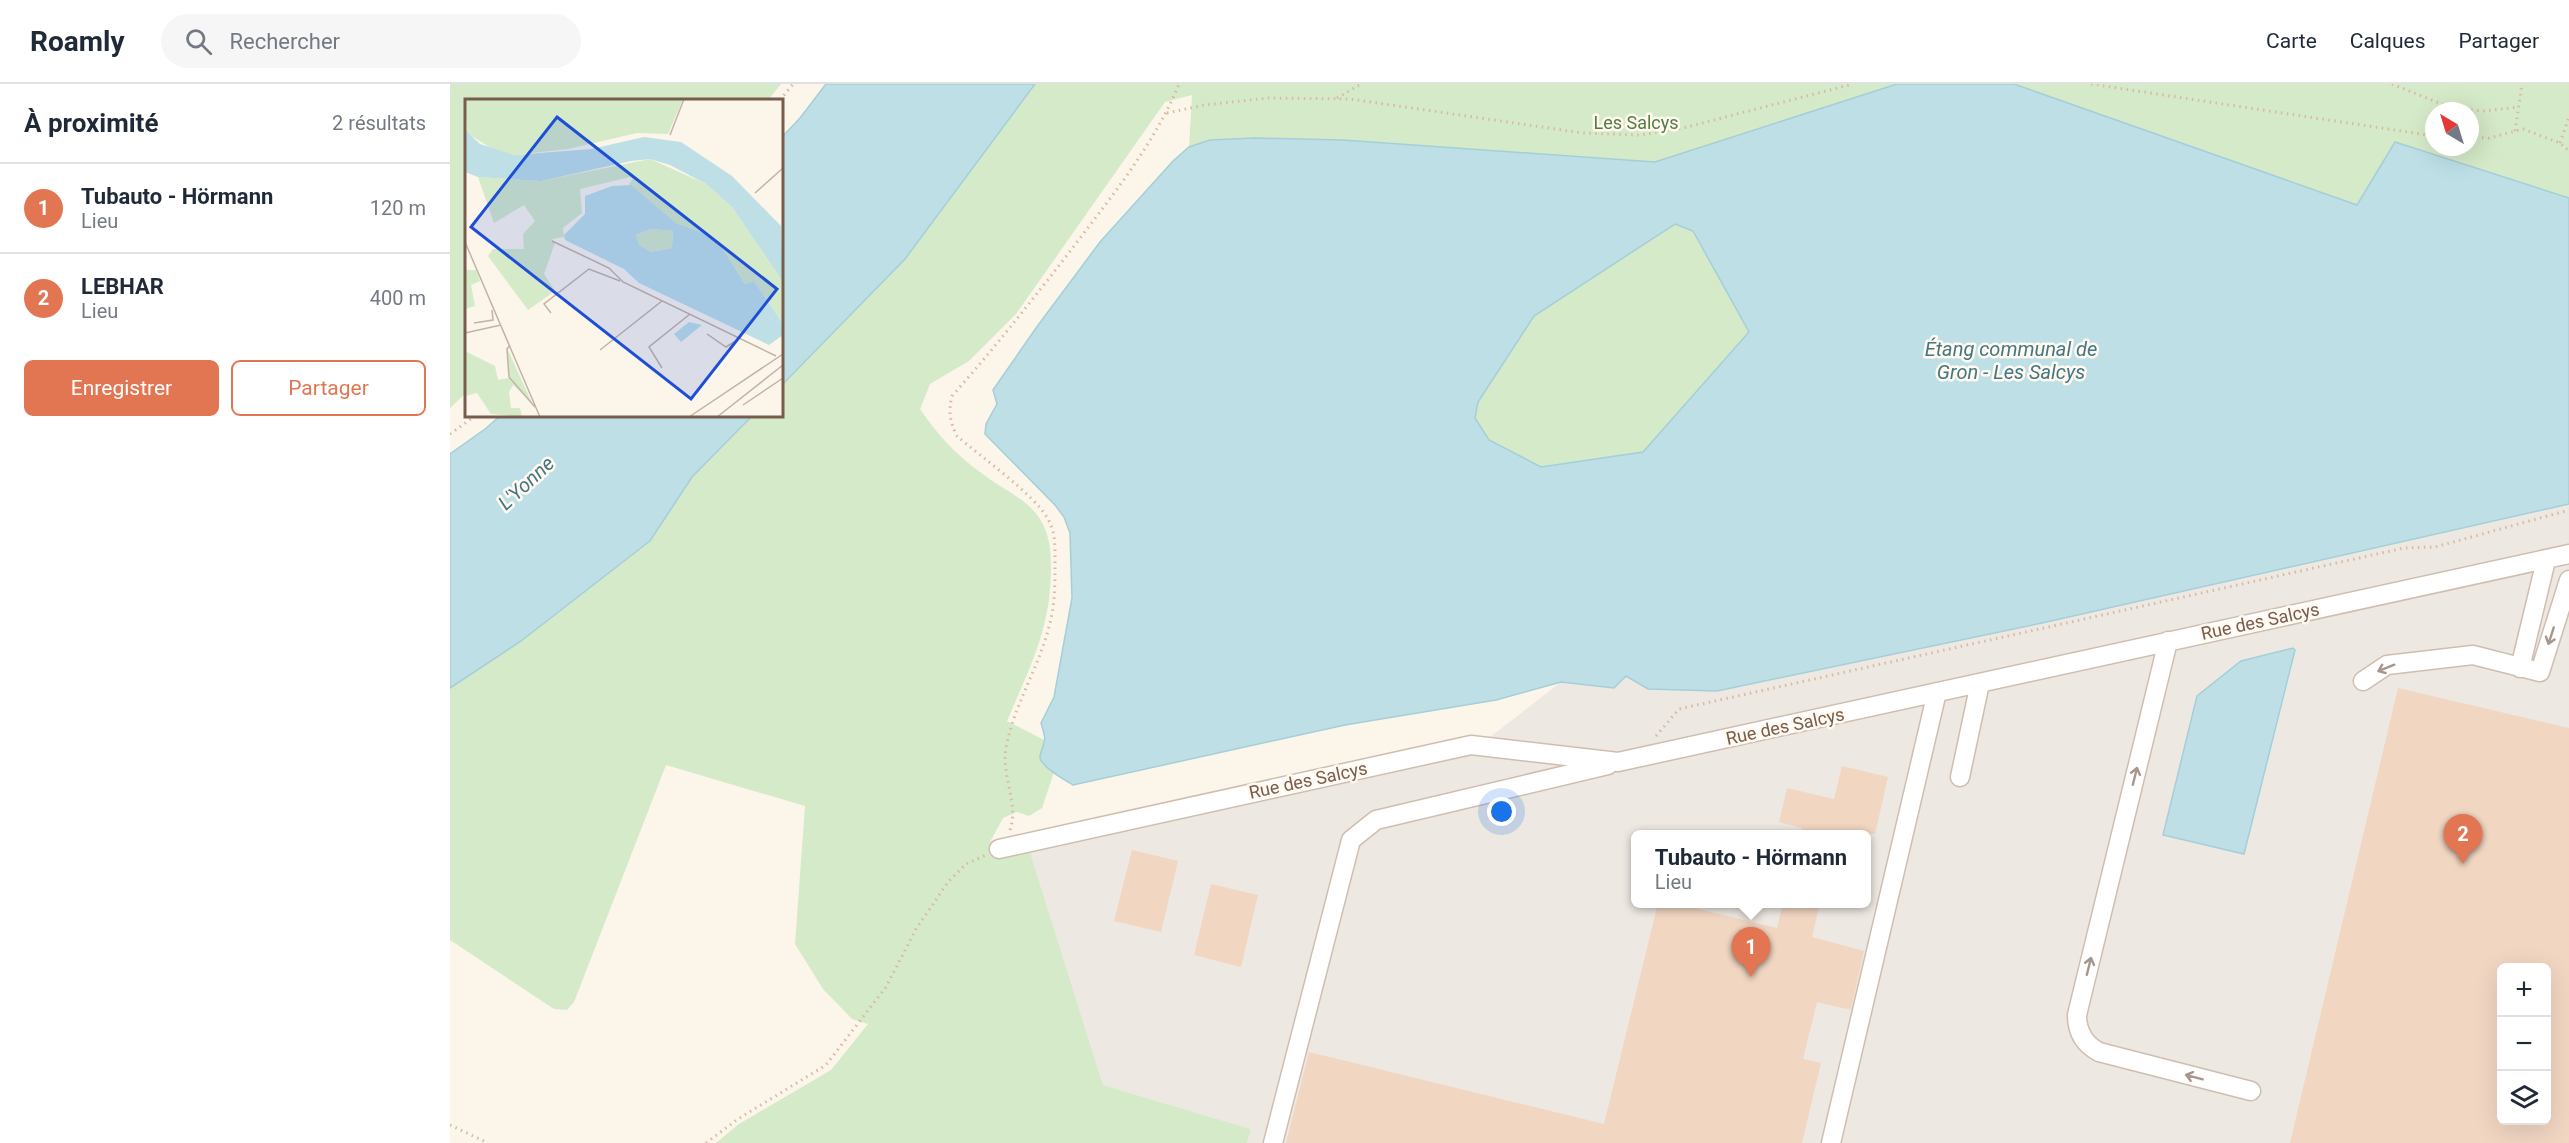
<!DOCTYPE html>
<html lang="fr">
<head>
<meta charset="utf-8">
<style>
  body { margin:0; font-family:Roboto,sans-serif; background:#f6f6f7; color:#1f2937 }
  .controls { position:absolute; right:18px; bottom:18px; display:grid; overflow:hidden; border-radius:9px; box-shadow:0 6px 24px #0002 }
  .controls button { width:54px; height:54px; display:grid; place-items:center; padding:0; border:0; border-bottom:2px solid #e0e1e3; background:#fff; color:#1f2937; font:30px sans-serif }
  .compass { position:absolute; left:1975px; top:18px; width:54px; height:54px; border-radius:50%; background:#fff; box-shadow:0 6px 24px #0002; rotate:322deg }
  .you { position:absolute; left:1052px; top:728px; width:21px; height:21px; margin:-15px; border:4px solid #fff; border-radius:50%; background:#1a73e8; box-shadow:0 0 0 9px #1a73e833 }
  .badge { display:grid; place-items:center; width:39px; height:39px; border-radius:50%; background:#e37652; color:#fff; font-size:20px; font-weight:700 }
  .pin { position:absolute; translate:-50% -50px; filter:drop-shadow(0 2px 3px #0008) }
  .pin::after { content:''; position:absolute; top:32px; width:21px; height:18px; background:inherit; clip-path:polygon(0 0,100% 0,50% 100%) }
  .popup { position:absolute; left:1181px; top:746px; width:240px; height:78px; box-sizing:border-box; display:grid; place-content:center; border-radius:9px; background:#fff; filter:drop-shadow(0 2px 4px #0005); font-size:20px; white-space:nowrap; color:#747a83 }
  .popup b { font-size:22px; color:#1f2937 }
  .popup::after { content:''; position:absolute; left:50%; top:100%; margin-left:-12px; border:12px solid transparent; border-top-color:#fff }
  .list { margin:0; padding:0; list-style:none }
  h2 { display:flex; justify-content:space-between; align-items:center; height:78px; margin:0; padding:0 24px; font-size:26px }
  h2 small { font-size:20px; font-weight:400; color:#747a83 }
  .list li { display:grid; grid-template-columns:39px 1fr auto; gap:18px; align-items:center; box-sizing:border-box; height:90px; padding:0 24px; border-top:2px solid #e0e1e3 }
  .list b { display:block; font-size:22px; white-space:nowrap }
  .list p { margin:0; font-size:20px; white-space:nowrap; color:#747a83 }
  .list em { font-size:20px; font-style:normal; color:#747a83 }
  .actions { display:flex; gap:12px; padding:18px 24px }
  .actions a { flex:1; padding:14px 0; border:2px solid #e37652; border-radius:9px; text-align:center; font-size:21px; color:#e37652 }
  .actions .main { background:#e37652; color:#fff }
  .icon { flex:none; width:33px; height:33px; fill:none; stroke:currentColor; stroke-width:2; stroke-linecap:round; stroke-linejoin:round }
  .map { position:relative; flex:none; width:2119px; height:1059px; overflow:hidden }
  header { display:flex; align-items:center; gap:36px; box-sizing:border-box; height:84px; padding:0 30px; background:#fff; border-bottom:2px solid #e0e1e3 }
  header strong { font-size:28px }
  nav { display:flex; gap:33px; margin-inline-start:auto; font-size:21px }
  .search { width:420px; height:54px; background:#f6f6f7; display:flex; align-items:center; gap:15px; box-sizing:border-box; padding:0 21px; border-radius:33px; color:#747a83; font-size:22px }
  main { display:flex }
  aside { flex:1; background:#fff }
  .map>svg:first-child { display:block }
  .industrial { fill:#eee8e2; fill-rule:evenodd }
  .green { fill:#d5eac8; fill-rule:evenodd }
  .water { fill:#bedfe6; stroke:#a4cfd8; stroke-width:1.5; fill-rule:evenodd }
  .building { fill:#f1d6c2; fill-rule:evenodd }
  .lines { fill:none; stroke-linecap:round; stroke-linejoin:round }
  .minor-casing { stroke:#cfbeaf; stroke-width:21 }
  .path { stroke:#d7b9a4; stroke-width:3; stroke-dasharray:1.5 4.5; stroke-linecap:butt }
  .minor { stroke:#fff; stroke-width:18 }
  .oneway { stroke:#a7968b }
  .labels { text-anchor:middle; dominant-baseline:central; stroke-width:5; stroke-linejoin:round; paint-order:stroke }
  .park-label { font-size:18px; fill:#547d44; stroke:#fff9f0 }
  .street-label { font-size:18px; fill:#775d4d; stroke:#fff9f0 }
  .water-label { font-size:20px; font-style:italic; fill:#437783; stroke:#fff9f0 }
  .inset-road { fill:none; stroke:#c3b3a6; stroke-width:1.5 }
  .view { fill:#1d4ed8; fill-opacity:0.15; stroke:#1d4ed8; stroke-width:3 }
  .inset-edge { fill:none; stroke:#775d4d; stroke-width:3 }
</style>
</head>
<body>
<header>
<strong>Roamly</strong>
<div class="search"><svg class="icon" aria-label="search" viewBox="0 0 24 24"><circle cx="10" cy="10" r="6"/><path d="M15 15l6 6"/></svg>Rechercher</div>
<nav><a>Carte</a><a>Calques</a><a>Partager</a></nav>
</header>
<main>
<aside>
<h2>À proximité<small>2 résultats</small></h2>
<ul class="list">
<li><span class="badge">1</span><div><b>Tubauto - Hörmann</b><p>Lieu</p></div><em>120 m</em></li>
<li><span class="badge">2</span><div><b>LEBHAR</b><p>Lieu</p></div><em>400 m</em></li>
</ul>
<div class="actions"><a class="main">Enregistrer</a><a>Partager</a></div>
</aside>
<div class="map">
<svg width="2119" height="1059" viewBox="0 0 2119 1059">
  <rect width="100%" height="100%" fill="#fcf5ea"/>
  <!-- industrial -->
  <path class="industrial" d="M2119,420V1059H797L801,1045L653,1001L579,765L1022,667L1111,598L1164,604L1176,592L1199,605L1592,539ZM1186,750H1416V820H1186ZM2052,884H2096V1036H2052Z"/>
  <!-- green -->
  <path class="green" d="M0,0H331L318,16H16V309L0,324Z
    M585,0H1447L1205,78L893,56H760L739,63L742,11L715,18L566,230L519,277L480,300L470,325C486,349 506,371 530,388C545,400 564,409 579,422C598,440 601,460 601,484C601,544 580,583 557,637L596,657L592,680L604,688L592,724L579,732L567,728L553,734L541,756L544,763L579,765L653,1001L801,1045L797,1059H266L289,1040L381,986L418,940L402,935L373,905L345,860L355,722L216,681L124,918L117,926L104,925L0,856V604L71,557L200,458L242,393L302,332H332V301L455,175Z
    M1564,0H2119V114L1945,58L1907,121ZM1984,27H2020V63H1984Z
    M1225,140L1243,147L1299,248L1194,368L1091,383L1039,356L1025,334L1028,318L1084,232Z"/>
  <!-- water -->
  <path class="water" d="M376,0H585L455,175L332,301V53L350,34Z
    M1447,0H1564L1907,121L1945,58L2119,114V420L1592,539L1267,607L1198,605L1176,592L1164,604L1111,598L1046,616L895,641L623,701C615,696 588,681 590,672C595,654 597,659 591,639L604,613L622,514L620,449L614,433L605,421L535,350L536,340L547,320L543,306L586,244L650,158L723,77L739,63L760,56L804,54L893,56L1205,78ZM1225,140L1243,147L1299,248L1193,368L1091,383L1039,356L1025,334L1028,318L1084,232Z
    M50,332H302L242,393L200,457L71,557L0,604V370L35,345Z
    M1843,564L1845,566L1794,770L1713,751L1747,612L1791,577Z"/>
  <!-- building -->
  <path class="building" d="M1948,604L2119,644V1059H1840ZM2052,884H2097V1036H2052Z
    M1392,682L1438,693L1425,750H1350L1352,744L1329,738L1337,704L1384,715Z
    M682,766L728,777L711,848L664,837Z
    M761,800L808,811L791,883L744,871Z
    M1208,819H1223L1327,844L1333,819H1370L1362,853L1414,867L1401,926L1367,918L1353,975L1371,979L1352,1059H836L859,968L1154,1040Z"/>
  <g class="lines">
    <defs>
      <path id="minor" d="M1718,557L1627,931C1627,948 1634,960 1649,968L1801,1007
        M2070,584L2096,476
        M1913,597L1937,581L2023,571L2090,588L2119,496
        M1510,693L1530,599
        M549,765L1021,661L1168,678L2119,470
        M823,1059L901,756L926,736L1158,681
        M1381,1059L1487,608"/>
    </defs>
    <!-- minor casing -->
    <use href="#minor" class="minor-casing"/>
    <!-- path -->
    <path class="path" d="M1641,0L1984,52
      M1942,0L2004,25L2035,27L2068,23
      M887,14L911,0
      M330,16L343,0
      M717,29L754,21L818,14L900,15L1133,49L1190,51L1233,44L1403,0
      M2065,47L2072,0
      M2020,53L2039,54L2073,45L2110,59L2119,67
      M2110,59L2119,33
      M0,350L25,332
      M1206,652L1229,625L1954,464L1985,463L2119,426
      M560,746C569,720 551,691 556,664C564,620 590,582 600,539C605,519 605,500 605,480C605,464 606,449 598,435C584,410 531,373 507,352C500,338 498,328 502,312C549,259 591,205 634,149C669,103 707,54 729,0
      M0,1041L38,1059
      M256,1059L288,1035L376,981L436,903L466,845L498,798L516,780L536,771"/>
    <!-- minor -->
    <use href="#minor" class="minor"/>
  </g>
  <!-- one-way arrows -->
  <defs><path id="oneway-shaft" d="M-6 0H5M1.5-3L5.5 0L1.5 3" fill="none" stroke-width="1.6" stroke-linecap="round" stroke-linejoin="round" transform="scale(1.5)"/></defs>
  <g class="oneway">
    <use href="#oneway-shaft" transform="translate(2101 552) rotate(108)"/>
    <use href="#oneway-shaft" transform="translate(1936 584) rotate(158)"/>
    <use href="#oneway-shaft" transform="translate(1685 692) rotate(-76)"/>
    <use href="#oneway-shaft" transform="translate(1639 882) rotate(-76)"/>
    <use href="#oneway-shaft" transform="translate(1744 993) rotate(-165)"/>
  </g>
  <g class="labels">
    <!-- park labels -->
    <g class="park-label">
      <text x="1186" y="38">Les Salcys</text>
    </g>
    <!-- street labels -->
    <g class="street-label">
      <text transform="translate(1810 537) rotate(-12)">Rue des Salcys</text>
      <text transform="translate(1335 642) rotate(-12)">Rue des Salcys</text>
      <text transform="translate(858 696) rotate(-12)">Rue des Salcys</text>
    </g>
    <!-- water labels -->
    <g class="water-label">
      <text x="1561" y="265">Étang communal de<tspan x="1561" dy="23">Gron - Les Salcys</tspan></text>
      <text transform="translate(76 399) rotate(-43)">L'Yonne</text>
    </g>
  </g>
  <!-- overview -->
  <g transform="translate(15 15)">
    <rect width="318" height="318" fill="#fcf5ea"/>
    <path d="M0,0H218L203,35L172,34L103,50L49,56L32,53L2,34ZM185,60L241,85L267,108L318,183V225L289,182L280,185L254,144L246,137L211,124L164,85L168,80L165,78L115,90L117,114L98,129L99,138L87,140L90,144L79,175L90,192L63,211L23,157L28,150H59L58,135L70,122L59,106L29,124L13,78L76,82ZM186,130L208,132L207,149L186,153L174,146L171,136ZM0,164L2,171H11L15,182L6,186L10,207L0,210ZM42,249L67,304L48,286L44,293L46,309H55L57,318L26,315L12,294L0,297V252L30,267L33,281L44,279Z" fill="#d5eac8"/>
    <path d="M0,31L15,45L49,56L126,50L179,38L216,43L267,77L316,127L318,183L267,108L241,85L205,66L185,60L166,62L76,82L13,78L0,73ZM166,86L211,124L246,137L254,144L280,185L289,182L318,225V236L304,246L174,184L159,170L100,141L99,136L120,115V97L147,87ZM186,130L208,132L207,149L186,153L174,146L171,136ZM224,223L237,226L216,243L209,235Z" fill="#bedfe6" fill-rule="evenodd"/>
    <path class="inset-road" d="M205,36L219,0M290,94L318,69M87,142L144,169L158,183L311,257M0,143L75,318M86,214L79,205L124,170L155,182M9,224L28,221L27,211M0,234L36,226M242,235L261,248L274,240M45,246L42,250L44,278L70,308M135,251L197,202M197,269L184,248L225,215M278,306L318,279M224,318L318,255M252,318L318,266"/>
    <path class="view" d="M92,18L312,190L226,300L6,128Z"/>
    <rect width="318" height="318" class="inset-edge"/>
  </g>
</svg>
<div class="controls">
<button>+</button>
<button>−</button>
<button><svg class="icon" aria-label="layers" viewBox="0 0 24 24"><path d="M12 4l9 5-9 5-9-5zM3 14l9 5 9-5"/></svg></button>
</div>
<svg class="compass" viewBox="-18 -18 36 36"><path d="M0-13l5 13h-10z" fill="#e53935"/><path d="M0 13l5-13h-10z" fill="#747a83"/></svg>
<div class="you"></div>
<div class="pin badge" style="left:1301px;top:893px">1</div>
<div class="popup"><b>Tubauto - Hörmann</b>Lieu</div>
<div class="pin badge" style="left:2013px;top:780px">2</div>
</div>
</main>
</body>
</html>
